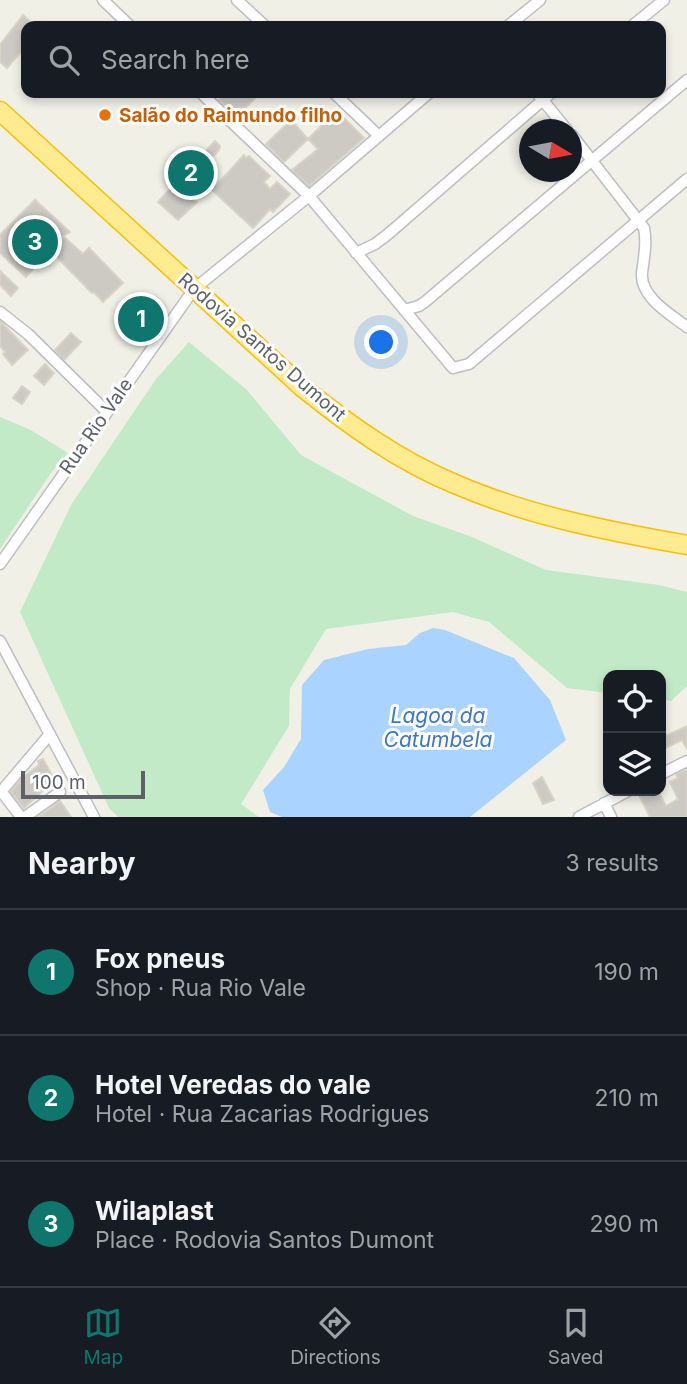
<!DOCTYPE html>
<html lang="en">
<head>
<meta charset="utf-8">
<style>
  body { margin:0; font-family:Inter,sans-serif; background:#242831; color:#f1f3f6 }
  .controls { position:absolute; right:21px; bottom:21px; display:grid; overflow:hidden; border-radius:14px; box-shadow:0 4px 10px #0003 }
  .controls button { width:63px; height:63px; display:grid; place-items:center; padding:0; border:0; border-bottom:2px solid #363941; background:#171b24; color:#f1f3f6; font:35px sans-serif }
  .compass { position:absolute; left:519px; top:119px; width:63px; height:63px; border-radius:50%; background:#171b24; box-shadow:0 4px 10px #0003; rotate:100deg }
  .scale { position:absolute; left:21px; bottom:18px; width:124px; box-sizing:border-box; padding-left:7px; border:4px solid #5e6268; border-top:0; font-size:19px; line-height:24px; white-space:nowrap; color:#5e6268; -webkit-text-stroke:5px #fff; paint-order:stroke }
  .you { position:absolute; left:382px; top:343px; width:24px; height:24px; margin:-18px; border:5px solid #fff; border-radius:50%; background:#1a73e8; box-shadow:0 0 0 10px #1a73e833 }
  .badge { display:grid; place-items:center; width:46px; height:46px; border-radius:50%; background:#0f766e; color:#fff; font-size:23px; font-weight:700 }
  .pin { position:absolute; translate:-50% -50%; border:4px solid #fff; box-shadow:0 2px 7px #0006 }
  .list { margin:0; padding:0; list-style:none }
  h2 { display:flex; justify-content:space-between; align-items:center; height:91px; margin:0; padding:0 28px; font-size:30px }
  h2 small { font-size:23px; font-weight:400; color:#9ea1a6 }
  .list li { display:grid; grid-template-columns:46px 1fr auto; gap:21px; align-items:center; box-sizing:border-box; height:126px; padding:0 28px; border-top:2px solid #363941 }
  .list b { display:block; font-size:26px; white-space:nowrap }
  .list p { margin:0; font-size:23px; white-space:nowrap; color:#9ea1a6 }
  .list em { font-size:23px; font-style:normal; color:#9ea1a6 }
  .icon { flex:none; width:38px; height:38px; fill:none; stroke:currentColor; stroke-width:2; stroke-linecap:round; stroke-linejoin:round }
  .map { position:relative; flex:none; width:687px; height:817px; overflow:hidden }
  .search { position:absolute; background:#171b24; box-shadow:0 4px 10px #0003; left:21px; right:21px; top:21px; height:77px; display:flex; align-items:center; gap:18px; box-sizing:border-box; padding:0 24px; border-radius:14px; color:#9ea1a6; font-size:26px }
  .sheet { height:469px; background:#171b24 }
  nav { display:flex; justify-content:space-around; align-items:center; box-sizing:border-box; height:98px; border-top:2px solid #363941; background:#171b24; font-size:19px; color:#9ea1a6 }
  nav a { display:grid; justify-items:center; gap:4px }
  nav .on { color:#0f766e }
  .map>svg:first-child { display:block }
  .green { fill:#c3eac6 }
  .water { fill:#aad3ff }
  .building { fill:#cdcac4; stroke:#d7d3c5; stroke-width:2 }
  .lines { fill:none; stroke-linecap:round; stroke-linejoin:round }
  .street-casing { stroke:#bcbec3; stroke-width:13 }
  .highway-casing { stroke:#f9bf00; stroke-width:21 }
  .street { stroke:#fff; stroke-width:10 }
  .highway { stroke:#ffec91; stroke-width:18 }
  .food-dot { fill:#e8710a; stroke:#fff; stroke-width:2.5 }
  .labels { text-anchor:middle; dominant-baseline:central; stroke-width:6; stroke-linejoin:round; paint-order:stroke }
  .food-label { font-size:19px; font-weight:bold; fill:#c56008; stroke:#fff; text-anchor:start }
  .street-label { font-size:19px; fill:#5e6268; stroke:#fff }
  .water-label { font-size:21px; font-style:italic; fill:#4076c3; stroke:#fff }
</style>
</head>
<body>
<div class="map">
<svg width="687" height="817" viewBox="0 0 687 817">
  <rect width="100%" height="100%" fill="#f1f0e7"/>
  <!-- green -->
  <path class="green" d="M189,342L247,390L301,455L413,516L472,537L546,570L659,585L687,592V686L671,701L661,699V675H608V693L567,688L489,622L453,612L326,629L290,689L289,726L241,804L259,817H118L109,808L20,612L71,505L156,379Z
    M0,417L31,430L68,453L51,473L0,549Z"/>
  <!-- water -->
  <path class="water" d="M433,628L445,630L514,658L550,700L566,740L470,817H282L270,812L263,790L284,767L301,739L302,685L324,660L368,649L406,645L420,633Z"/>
  <!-- building -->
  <path class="building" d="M23,15L35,26H26V46L7,68L0,62V45Z
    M226,93H260L237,117L219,100Z
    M335,112L341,115L364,138L309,186L292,170L318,149L308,139Z
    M291,120L308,139L284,162L266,144Z
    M215,141L220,146L219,150L180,192L189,200L192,198L197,202L178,220L158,202Z
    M244,155L246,158L249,156L270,176L264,182L270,189L277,182L290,194L273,212L270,209L253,228L212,190Z
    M35,200L70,232L63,236L83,254L89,248L123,283L103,302L94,292L92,293L50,250L26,277L0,253V235Z
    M0,271L18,288L11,296L0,285Z
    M144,298L159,308L138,340L123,331Z
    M0,321L28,350L12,365L3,354L5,352L0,346Z
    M71,333L81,342L64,360L55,350Z
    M45,364L54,373L44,385L34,376Z
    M22,386L30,392L22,404L13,398Z
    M687,726V749L682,740L661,750V738Z
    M43,759L54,779L46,783L48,786L24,808L11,792L22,778L39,765L38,761Z
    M687,769V817H650L638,793L643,791H658L666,806L678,799L670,782L678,778L676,775Z
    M542,777L554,800L543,804L533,783Z
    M60,801L71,817H38L51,808Z"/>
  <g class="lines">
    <defs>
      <path id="street" d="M103,0L130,26
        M237,0L265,26
        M508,26L540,0
        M632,26L664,0
        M201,93L309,196L453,368L469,364L687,179
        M334,93L379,136
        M537,93L567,130
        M572,135L644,228C647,243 644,257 642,273C640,297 670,314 687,327
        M356,253L375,244L387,235L551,93
        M404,310L419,306L426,301L687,80
        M0,312L28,334L106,411
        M0,564L194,289L309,196L429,93
        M0,641L94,817
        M661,774L687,761
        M1,791L21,817
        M0,793L50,734
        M604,803L611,817
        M25,817L60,792
        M579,817L628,791"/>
      <path id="highway" d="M0,111L302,387C349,425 399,461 455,484C529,516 608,531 687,545"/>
    </defs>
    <!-- street casing -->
    <use href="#street" class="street-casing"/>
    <!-- highway casing -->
    <use href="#highway" class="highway-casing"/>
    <!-- street -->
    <use href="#street" class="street"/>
    <!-- highway -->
    <use href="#highway" class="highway"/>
  </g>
  <!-- markers -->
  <circle class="food-dot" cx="105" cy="115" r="7"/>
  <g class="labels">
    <!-- food labels -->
    <g class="food-label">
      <text x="119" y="115">Salão do Raimundo filho</text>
    </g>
    <!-- street labels -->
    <g class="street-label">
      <text transform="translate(262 347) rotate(41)">Rodovia Santos Dumont</text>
      <text transform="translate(96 426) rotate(-55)">Rua Rio Vale</text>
    </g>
    <!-- water labels -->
    <g class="water-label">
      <text x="438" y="715">Lagoa da<tspan x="438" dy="24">Catumbela</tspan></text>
    </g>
  </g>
</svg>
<div class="controls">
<button><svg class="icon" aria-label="locate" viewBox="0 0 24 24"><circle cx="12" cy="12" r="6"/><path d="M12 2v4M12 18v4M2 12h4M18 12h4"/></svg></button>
<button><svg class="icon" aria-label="layers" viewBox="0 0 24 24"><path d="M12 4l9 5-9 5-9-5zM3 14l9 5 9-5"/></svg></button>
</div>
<svg class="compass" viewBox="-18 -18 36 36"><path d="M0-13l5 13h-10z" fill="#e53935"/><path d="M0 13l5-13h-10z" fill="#9ea1a6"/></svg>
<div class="scale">100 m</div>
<div class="you"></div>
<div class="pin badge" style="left:141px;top:319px">1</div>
<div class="pin badge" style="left:191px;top:173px">2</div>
<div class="pin badge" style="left:35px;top:242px">3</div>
<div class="search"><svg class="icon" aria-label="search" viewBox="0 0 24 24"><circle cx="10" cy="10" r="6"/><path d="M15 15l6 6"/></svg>Search here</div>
</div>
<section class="sheet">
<h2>Nearby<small>3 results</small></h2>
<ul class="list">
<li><span class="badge">1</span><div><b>Fox pneus</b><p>Shop · Rua Rio Vale</p></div><em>190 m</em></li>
<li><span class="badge">2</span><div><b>Hotel Veredas do vale</b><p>Hotel · Rua Zacarias Rodrigues</p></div><em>210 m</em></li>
<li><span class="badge">3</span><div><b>Wilaplast</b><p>Place · Rodovia Santos Dumont</p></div><em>290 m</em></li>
</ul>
</section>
<nav>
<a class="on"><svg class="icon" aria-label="map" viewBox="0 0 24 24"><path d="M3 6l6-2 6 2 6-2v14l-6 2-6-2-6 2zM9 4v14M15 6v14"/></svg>Map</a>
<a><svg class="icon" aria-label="directions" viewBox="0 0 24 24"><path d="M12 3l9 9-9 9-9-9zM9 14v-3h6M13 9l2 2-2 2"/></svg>Directions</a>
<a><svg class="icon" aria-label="saved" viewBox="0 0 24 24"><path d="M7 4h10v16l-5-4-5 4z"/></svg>Saved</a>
</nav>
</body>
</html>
